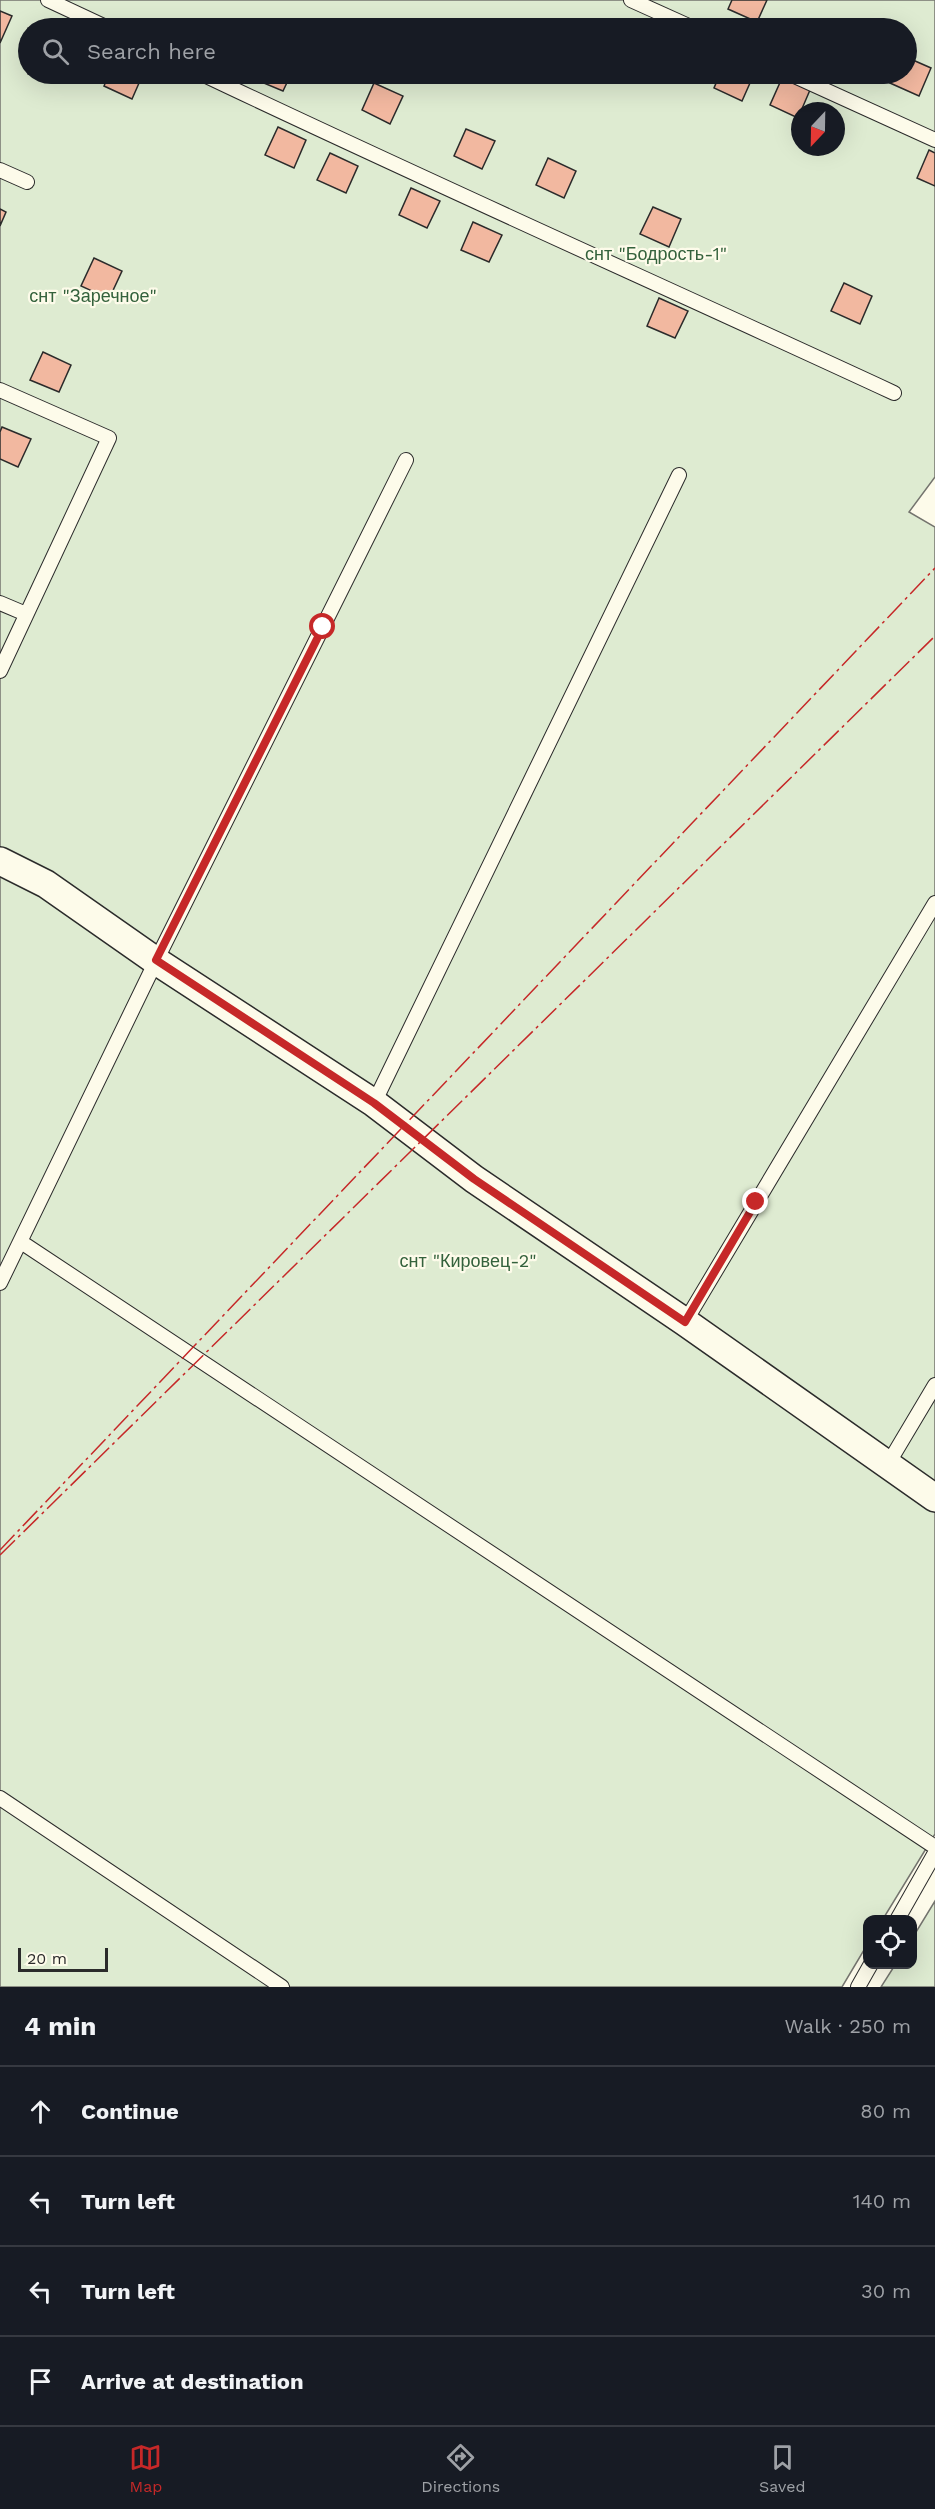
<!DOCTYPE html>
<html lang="en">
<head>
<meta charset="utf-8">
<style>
  body { margin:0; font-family:"Work Sans",sans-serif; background:#242831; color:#f1f3f6 }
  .controls { position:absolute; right:18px; bottom:18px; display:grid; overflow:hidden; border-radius:12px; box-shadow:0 6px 24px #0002 }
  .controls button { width:54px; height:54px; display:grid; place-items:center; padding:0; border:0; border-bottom:2px solid #363941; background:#171b24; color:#f1f3f6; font:30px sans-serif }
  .compass { position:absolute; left:791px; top:102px; width:54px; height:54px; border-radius:50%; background:#171b24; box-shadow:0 6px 24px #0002; rotate:202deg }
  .scale { position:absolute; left:18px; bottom:15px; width:90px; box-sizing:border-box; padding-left:6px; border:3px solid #2b2b2b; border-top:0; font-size:16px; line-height:21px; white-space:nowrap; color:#2b2b2b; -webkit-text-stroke:4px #fdfbea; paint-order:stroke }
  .stop { position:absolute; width:18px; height:18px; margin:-14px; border:4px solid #c62828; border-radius:50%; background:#fff }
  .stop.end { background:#c62828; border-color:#fff; box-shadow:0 2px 6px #0008 }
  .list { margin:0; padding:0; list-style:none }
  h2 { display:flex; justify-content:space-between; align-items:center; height:78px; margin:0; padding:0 24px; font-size:26px }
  h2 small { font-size:20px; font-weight:400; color:#9ea1a6 }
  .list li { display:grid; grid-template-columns:39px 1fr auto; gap:18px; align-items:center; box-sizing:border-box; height:90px; padding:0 24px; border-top:2px solid #363941 }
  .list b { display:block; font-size:22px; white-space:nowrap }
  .list em { font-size:20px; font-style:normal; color:#9ea1a6 }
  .icon { flex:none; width:33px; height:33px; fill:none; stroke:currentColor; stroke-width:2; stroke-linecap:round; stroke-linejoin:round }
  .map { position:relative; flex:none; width:935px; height:1987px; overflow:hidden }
  .search { position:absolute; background:#171b24; box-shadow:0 6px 24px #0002; left:18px; right:18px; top:18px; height:66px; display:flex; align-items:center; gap:15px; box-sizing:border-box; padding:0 21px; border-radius:33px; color:#9ea1a6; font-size:22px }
  .sheet { height:438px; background:#171b24 }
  nav { display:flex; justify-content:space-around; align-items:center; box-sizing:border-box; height:84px; border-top:2px solid #363941; background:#171b24; font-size:16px; color:#9ea1a6 }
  nav a { display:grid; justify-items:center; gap:3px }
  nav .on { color:#c62828 }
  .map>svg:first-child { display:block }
  .green { fill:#deebd1; stroke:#74746e; stroke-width:1.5; fill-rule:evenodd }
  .building { fill:#f2b8a0; stroke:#2b2b2b; stroke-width:1.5 }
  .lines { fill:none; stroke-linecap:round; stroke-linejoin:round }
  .lane-casing { stroke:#2b2b2b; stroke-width:16 }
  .street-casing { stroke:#2b2b2b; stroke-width:30 }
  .lane { stroke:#fdfbea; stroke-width:14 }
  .street { stroke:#fdfbea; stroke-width:27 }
  .power { stroke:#c62828; stroke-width:1.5; stroke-dasharray:21 4.5 3 4.5; stroke-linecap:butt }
  .route { stroke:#c62828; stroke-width:8 }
  .labels { text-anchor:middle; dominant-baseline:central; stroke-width:4.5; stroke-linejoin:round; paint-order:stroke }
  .park-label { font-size:18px; fill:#34623c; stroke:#fdfbea }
</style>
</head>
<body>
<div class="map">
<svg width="935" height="1987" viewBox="0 0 935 1987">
  <rect width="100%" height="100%" fill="#fdfbea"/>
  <!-- green -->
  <path class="green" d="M0,0H935V477L909,512L935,527V1834L883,1919L868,1920L867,1945L842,1987H0ZM28,28H906V74H28ZM800,111H836V147H800Z
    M935,1901V1987H881L895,1965L912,1964L913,1937Z"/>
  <!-- building -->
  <path class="building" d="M732,0H767L757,22L728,9Z
    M0,11L12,16L0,43Z
    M906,57L931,68L919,96L890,83L894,74H906Z
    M109,74H143L132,99L104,86Z
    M256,74H291L283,91L254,79Z
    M720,74H754L742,101L714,88Z
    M782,78L810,90L798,118L770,105Z
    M374,83L403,96L390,124L362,110Z
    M278,127L306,140L294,168L265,155Z
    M466,129L495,141L482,169L454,156Z
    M929,150L935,153V186L917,178Z
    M330,153L358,166L346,193L317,180Z
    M548,158L576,171L564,198L536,185Z
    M411,188L440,201L427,228L399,215Z
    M653,207L681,219L669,247L640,234Z
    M0,209L6,212L0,226Z
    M473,222L502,235L489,262L461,250Z
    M94,258L122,271L109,299L81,286Z
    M844,283L872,296L860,324L831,311Z
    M659,298L688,311L675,338L647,326Z
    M43,352L71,365L59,392L30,380Z
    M2,427L31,439L18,467L0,459V432Z"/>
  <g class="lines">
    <defs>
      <path id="lane" d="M48,0L108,28
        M631,0L693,28
        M202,74C431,183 663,286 894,393
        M790,74L935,140
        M0,170L27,182
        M0,390L109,438L0,671
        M0,603L26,614
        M374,1103L679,475
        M21,1242L935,1847
        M0,1283L156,961L406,460
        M685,1322L935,903
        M888,1464L935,1385
        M0,1798L282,1987
        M897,1920L935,1853
        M858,1987L871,1964"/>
      <path id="street" d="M0,861L46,884L156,961L374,1103L474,1179L685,1322L935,1498"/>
    </defs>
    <!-- lane casing -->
    <use href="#lane" class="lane-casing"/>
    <!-- street casing -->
    <use href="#street" class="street-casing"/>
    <!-- lane -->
    <use href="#lane" class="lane"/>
    <!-- street -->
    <use href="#street" class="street"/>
    <!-- power -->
    <path class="power" d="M0,1550L935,568
      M0,1555L935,636"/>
  </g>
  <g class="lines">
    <!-- route -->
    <path class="route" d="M323,627L156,960L374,1103L474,1179L685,1322L756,1202"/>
  </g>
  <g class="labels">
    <!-- park labels -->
    <g class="park-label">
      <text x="656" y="253">снт "Бодрость-1"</text>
      <text x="93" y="295">снт "Заречное"</text>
      <text x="468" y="1260">снт "Кировец-2"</text>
    </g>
  </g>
</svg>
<div class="controls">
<button><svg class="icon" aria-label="locate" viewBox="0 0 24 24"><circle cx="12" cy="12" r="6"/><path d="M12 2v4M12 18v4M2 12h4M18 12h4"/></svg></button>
</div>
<svg class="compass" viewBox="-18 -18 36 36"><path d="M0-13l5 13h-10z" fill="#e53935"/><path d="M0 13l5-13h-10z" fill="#9ea1a6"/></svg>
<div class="scale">20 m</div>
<div class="stop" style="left:323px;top:627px"></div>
<div class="stop end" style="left:756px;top:1202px"></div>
<div class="search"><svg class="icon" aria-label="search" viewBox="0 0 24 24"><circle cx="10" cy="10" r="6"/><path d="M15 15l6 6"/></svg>Search here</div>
</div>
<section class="sheet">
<h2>4 min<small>Walk · 250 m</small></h2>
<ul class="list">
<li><svg class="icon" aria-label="ahead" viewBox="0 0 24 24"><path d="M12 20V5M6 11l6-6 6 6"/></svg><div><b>Continue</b></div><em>80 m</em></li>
<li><svg class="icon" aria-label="left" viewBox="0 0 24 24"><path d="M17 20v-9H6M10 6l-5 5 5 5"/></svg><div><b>Turn left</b></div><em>140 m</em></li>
<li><svg class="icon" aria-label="left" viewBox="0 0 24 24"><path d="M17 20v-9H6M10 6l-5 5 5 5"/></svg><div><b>Turn left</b></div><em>30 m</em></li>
<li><svg class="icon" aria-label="arrive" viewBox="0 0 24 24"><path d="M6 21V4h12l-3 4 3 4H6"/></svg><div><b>Arrive at destination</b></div></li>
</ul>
</section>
<nav>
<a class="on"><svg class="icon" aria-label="map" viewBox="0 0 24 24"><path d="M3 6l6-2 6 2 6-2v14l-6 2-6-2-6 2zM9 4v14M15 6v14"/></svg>Map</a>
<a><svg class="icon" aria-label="directions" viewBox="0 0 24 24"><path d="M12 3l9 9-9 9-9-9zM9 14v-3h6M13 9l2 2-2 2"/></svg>Directions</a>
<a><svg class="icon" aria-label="saved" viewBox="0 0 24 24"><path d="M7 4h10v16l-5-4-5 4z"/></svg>Saved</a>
</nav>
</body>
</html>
